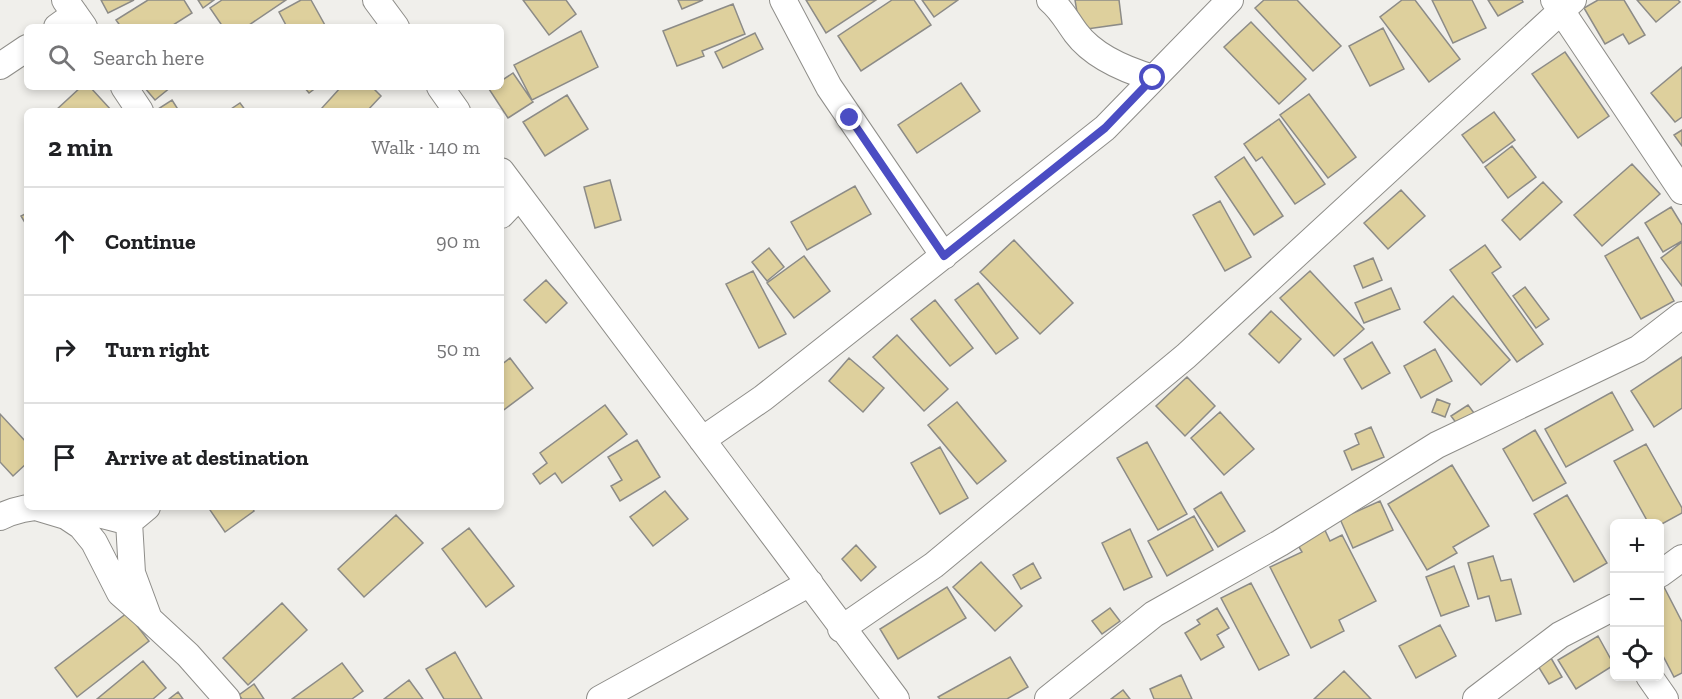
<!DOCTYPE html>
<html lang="en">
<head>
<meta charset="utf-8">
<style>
  body { margin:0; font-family:"Zilla Slab",serif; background:#f6f6f6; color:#202124 }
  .controls { position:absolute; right:18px; bottom:18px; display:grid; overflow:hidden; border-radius:9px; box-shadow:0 3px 9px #0003 }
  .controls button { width:54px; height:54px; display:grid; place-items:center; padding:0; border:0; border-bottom:2px solid #e0e0e0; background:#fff; color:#202124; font:30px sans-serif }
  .stop { position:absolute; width:18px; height:18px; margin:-14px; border:4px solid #4b4dc3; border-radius:50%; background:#fff }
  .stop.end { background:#4b4dc3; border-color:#fff; box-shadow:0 2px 6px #0008 }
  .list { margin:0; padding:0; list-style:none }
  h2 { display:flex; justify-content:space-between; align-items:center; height:78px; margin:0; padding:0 24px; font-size:26px }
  h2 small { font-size:20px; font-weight:400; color:#757577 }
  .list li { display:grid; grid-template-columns:39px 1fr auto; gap:18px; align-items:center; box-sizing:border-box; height:108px; padding:0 24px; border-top:2px solid #e0e0e0 }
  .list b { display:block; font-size:22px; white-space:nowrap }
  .list em { font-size:20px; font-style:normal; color:#757577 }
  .icon { flex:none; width:33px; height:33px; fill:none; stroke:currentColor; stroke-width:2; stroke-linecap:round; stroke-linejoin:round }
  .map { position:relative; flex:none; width:1682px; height:699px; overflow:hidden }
  .search { position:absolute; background:#fff; box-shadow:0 3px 9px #0003; left:24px; top:24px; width:480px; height:66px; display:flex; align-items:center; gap:15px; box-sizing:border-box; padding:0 21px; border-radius:9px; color:#757577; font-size:22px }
  .panel { position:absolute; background:#fff; box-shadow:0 3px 9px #0003; left:24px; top:108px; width:480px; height:402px; border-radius:9px }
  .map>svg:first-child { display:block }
  .building { fill:#ded09d; stroke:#8c8b87; stroke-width:1.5 }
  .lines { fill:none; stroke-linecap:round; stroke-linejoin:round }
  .minor-casing { stroke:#8e8d89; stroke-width:28 }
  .minor { stroke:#fff; stroke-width:26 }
  .route { stroke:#4b4dc3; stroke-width:8 }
</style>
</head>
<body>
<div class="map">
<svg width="1682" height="699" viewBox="0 0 1682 699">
  <rect width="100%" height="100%" fill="#f0efeb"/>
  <!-- building -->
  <path class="building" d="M101,0H134L108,13Z
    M148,0H184L192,13L170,27H121L116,20Z
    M198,0H214L203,8Z
    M222,0H286L246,27H223L210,8Z
    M301,0H311L326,27H287L279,12Z
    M523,0H566L576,14L549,35Z
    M678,0H703L682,9Z
    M806,0H876L826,33Z
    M892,0H914L931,25L861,71L838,36Z
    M922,0H958L934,17Z
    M1075,0H1119L1122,24L1080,30Z
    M1264,0H1297L1341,46L1313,71L1255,8Z
    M1402,0H1415L1460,59L1429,82L1380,17Z
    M1432,0H1472L1486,28L1453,43Z
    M1488,0H1522L1523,2L1498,16Z
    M1598,0H1624L1645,35L1629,44L1623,34L1605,44L1584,8Z
    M1637,0H1678L1680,2L1656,22Z
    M733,4L745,34L702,51L704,56L677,66L663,31Z
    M1251,22L1306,79L1279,104L1224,47Z
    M1383,28L1404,69L1370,86L1349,46Z
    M581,31L598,67L532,100L514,65Z
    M755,33L763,49L723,68L715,52Z
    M1565,52L1609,116L1578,138L1532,74Z
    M1682,67V117L1675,122L1651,93Z
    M513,73L533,102L508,118L489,89L501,87V81Z
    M961,83L980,111L917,153L898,125Z
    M81,87H90L112,111H55Z
    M144,87H171L155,100Z
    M304,87H317L309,93Z
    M341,87H372L381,96L367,111H324L321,109Z
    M1309,94L1356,157L1328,178L1280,115Z
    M567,95L588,129L545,156L523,122Z
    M172,100L179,111H159L158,109Z
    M240,103L246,111H228Z
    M1494,112L1515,140L1483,163L1462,135Z
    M1279,119L1325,184L1295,204L1262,157L1256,161L1244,144Z
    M1682,130V146L1674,135Z
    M1512,146L1536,177L1508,198L1485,167Z
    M1244,157L1283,216L1254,235L1215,177Z
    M1632,164L1660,194L1602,246L1574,215Z
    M610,180L621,220L595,228L584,187Z
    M1543,182L1562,202L1520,240L1502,220Z
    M855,186L871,214L807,250L791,222Z
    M1401,190L1425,216L1388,249L1364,223Z
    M1220,201L1251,257L1225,271L1193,215Z
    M1671,207L1682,225V241L1663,252L1645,223Z
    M27,213V226L21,216Z
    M1638,237L1674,301L1641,319L1605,256Z
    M1014,240L1073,303L1040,334L980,272Z
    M1682,242V286L1661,258Z
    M1485,245L1501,267L1492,273L1543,344L1517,362L1450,270Z
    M769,248L784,267L767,281L752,262Z
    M804,256L830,291L794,318L767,283Z
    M1373,258L1382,280L1363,288L1354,266Z
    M753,271L786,334L759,348L726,284Z
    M1310,271L1364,329L1334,356L1280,298Z
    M546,280L567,303L546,323L524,300Z
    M978,283L1018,338L996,354L955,300Z
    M1525,287L1549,319L1536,328L1513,296Z
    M1391,288L1400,309L1364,323L1355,303Z
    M1453,296L1510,360L1481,385L1424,322Z
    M935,300L973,348L950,366L911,319Z
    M1271,311L1301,339L1279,363L1249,334Z
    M897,335L948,389L924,411L873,357Z
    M1372,342L1390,373L1362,389L1344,359Z
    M1435,349L1452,381L1421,398L1404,366Z
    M1682,357V408L1654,427L1631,391Z
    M510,358L533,388L501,412V365Z
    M849,358L884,388L863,412L829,381Z
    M1187,377L1215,406L1185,436L1156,406Z
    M1612,392L1633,430L1566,467L1545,429Z
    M1437,399L1450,404L1445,417L1432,412Z
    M957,402L1006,461L977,484L928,425Z
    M605,405L627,434L562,483L555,473L540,484L533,474L547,463L540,453Z
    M1468,405L1474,413L1457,424L1451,416Z
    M1220,412L1254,449L1224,475L1191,438Z
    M0,414L27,443V463L13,476L0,462Z
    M1371,427L1384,457L1352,470L1344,451L1359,444L1355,434Z
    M1535,430L1566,483L1533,501L1503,449Z
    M637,440L660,477L620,501L611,486L622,480L608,457Z
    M1147,442L1187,514L1158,530L1117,458Z
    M1646,444L1682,508V513L1660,525L1649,524L1614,461Z
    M940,447L968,498L940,514L911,463Z
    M1452,465L1489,526L1453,547L1457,553L1427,570L1388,504Z
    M665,491L688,519L653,546L630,517Z
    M1221,492L1245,531L1218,547L1194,509Z
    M1567,495L1607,563L1574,582L1534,514Z
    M1380,501L1393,530L1353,548L1340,519Z
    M208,507H252L254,511L225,532Z
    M396,515L423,543L364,597L338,569Z
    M1194,516L1213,550L1167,576L1148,541Z
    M1323,526L1330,541L1342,535L1376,601L1339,620L1344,631L1311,648L1270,567L1302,552L1295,540Z
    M469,528L514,586L486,607L442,549Z
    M1130,529L1152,577L1124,590L1102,543Z
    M856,545L876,567L861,581L842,559Z
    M1493,556L1501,581L1511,579L1521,614L1496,621L1489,596L1478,599L1468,563Z
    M981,562L1022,606L995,631L953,587Z
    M1033,563L1041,578L1021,589L1013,575Z
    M1454,566L1469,606L1441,616L1426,577Z
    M1251,583L1289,655L1259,670L1221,598Z
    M947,587L966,618L898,659L880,629Z
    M1664,587L1682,622V673L1674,677L1660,650V590Z
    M282,603L307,630L248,685L223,658Z
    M1110,608L1120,621L1102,634L1092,621Z
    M1217,608L1229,628L1217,635L1224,647L1201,660L1185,633L1200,624L1197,620Z
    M127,613L149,641L77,697L55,668Z
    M1440,625L1456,656L1416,678L1399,646Z
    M1598,636L1614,665L1576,689L1558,660Z
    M455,652L482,699H444L426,669Z
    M1010,657L1028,687L1007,699H940L938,697Z
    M1551,658L1562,677L1549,684L1538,666Z
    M143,661L166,688L153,699H97Z
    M342,663L363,691L352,699H292Z
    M1344,671L1371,699H1314Z
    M1181,675L1192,699H1154L1150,689Z
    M409,680L423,699H384Z
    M254,684L264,699H242L239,695Z
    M1123,690L1130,699H1111Z
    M178,692L183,699H169Z"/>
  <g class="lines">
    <defs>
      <path id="minor" d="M65,0L84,27
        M376,0L396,27
        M783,0L829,87L944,256
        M1050,0C1062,10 1067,21 1076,33C1094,57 1126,70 1153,78
        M1554,0L1682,191
        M57,27L75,14
        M0,66L27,48
        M124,87L140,111
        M440,87L457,111
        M501,171L896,699
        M501,215L519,196
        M702,440L763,398L1105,128L1230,0
        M36,507L66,516L81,526L94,542L120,593L146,616
        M0,517C42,496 86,511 129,522L147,507
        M129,522L132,573L149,619L188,655L227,699
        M1660,574L1682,558
        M841,629L934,565L1186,356L1573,0
        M1649,676L1665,699
        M600,699L810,583
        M1048,699L1154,614L1280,543L1437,445L1638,349L1682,315
        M1476,699L1560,635L1614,607"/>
    </defs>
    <!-- minor casing -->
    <use href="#minor" class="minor-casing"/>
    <!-- minor -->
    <use href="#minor" class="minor"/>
  </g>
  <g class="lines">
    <!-- route -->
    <path class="route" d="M850,118L944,256L1105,128L1153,78"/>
  </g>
</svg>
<div class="controls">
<button>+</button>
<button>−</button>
<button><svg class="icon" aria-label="locate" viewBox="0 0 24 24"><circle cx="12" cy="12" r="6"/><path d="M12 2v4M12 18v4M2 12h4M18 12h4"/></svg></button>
</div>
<div class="stop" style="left:1153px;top:78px"></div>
<div class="stop end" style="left:850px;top:118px"></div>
<div class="search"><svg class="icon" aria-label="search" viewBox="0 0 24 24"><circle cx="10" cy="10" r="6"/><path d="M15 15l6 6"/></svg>Search here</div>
<section class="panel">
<h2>2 min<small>Walk · 140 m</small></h2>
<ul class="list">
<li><svg class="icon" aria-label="ahead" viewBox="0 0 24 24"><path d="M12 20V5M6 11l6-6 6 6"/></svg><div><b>Continue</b></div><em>90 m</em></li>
<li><svg class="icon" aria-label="right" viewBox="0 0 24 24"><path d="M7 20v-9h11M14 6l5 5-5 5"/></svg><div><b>Turn right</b></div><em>50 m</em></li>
<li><svg class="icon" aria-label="arrive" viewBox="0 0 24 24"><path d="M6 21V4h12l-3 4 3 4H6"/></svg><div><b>Arrive at destination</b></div></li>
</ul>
</section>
</div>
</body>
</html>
